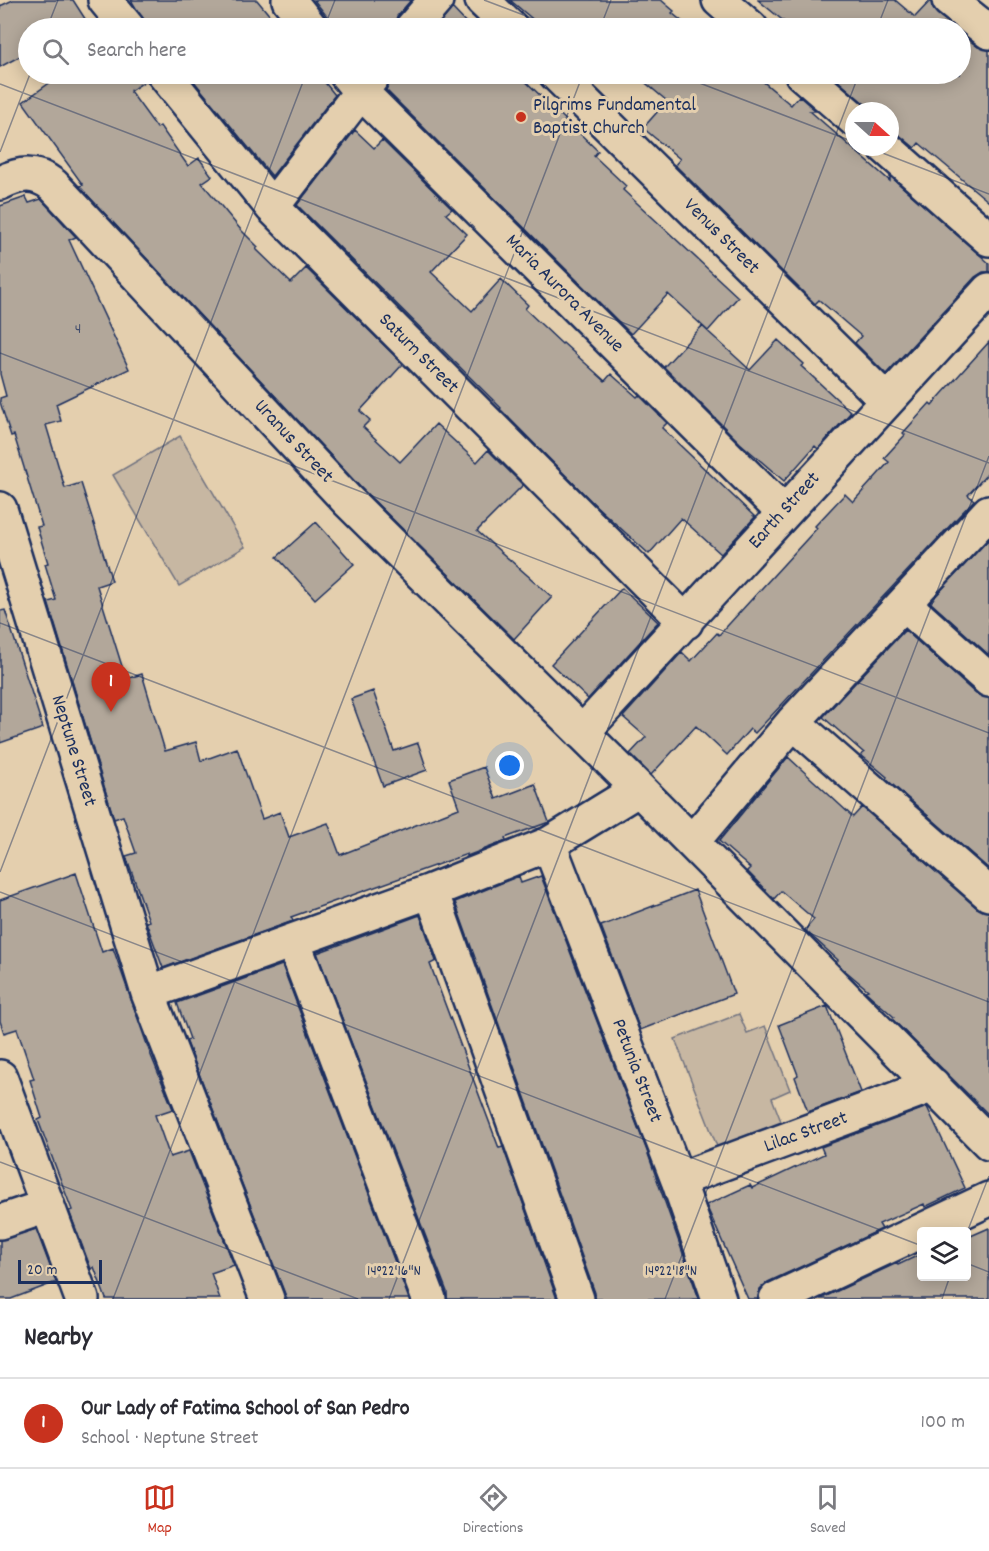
<!DOCTYPE html>
<html lang="en">
<head>
<meta charset="utf-8">
<style>
  body { margin:0; font-family:Dekko,sans-serif; background:#f2f2f3; color:#2b2b33 }
  .controls { position:absolute; right:18px; bottom:18px; display:grid; overflow:hidden; border-radius:6px; box-shadow:0 3px 15px #0003 }
  .controls button { width:54px; height:54px; display:grid; place-items:center; padding:0; border:0; border-bottom:2px solid #e1e1e2; background:#fff; color:#2b2b33; font:30px sans-serif }
  .compass { position:absolute; left:845px; top:102px; width:54px; height:54px; border-radius:50%; background:#fff; box-shadow:0 3px 15px #0003; rotate:111deg }
  .scale { position:absolute; left:18px; bottom:15px; width:84px; box-sizing:border-box; padding-left:6px; border:3px solid #1b2f5e; border-top:0; font-size:16px; line-height:21px; white-space:nowrap; color:#1b2f5e; -webkit-text-stroke:4px #e4cfae; paint-order:stroke }
  .you { position:absolute; left:510px; top:766px; width:21px; height:21px; margin:-15px; border:4px solid #fff; border-radius:50%; background:#1a73e8; box-shadow:0 0 0 9px #1a73e833 }
  .badge { display:grid; place-items:center; width:39px; height:39px; border-radius:50%; background:#c8321e; color:#fff; font-size:20px; font-weight:700 }
  .pin { position:absolute; translate:-50% -50px; filter:drop-shadow(0 2px 3px #0008) }
  .pin::after { content:''; position:absolute; top:32px; width:21px; height:18px; background:inherit; clip-path:polygon(0 0,100% 0,50% 100%) }
  .list { margin:0; padding:0; list-style:none }
  h2 { display:flex; justify-content:space-between; align-items:center; height:78px; margin:0; padding:0 24px; font-size:26px }
  h2 small { font-size:20px; font-weight:400; color:#7c7c81 }
  .list li { display:grid; grid-template-columns:39px 1fr auto; gap:18px; align-items:center; box-sizing:border-box; height:90px; padding:0 24px; border-top:2px solid #e1e1e2 }
  .list b { display:block; font-size:22px; white-space:nowrap }
  .list p { margin:0; font-size:20px; white-space:nowrap; color:#7c7c81 }
  .list em { font-size:20px; font-style:normal; color:#7c7c81 }
  .icon { flex:none; width:33px; height:33px; fill:none; stroke:currentColor; stroke-width:2; stroke-linecap:round; stroke-linejoin:round }
  .map { position:relative; flex:none; width:989px; height:1299px; overflow:hidden }
  .search { position:absolute; background:#fff; box-shadow:0 3px 15px #0003; left:18px; right:18px; top:18px; height:66px; display:flex; align-items:center; gap:15px; box-sizing:border-box; padding:0 21px; border-radius:33px; color:#7c7c81; font-size:22px }
  .sheet { height:168px; background:#fff }
  nav { display:flex; justify-content:space-around; align-items:center; box-sizing:border-box; height:84px; border-top:2px solid #e1e1e2; background:#fff; font-size:16px; color:#7c7c81 }
  nav a { display:grid; justify-items:center; gap:3px }
  nav .on { color:#c8321e }
  .map>svg:first-child { display:block }
  .green { fill:#c7b7a2; stroke:#717380; stroke-width:1.5 }
  .building { fill:#b2a79a; stroke:#1b2f5e; stroke-width:1.5 }
  .lines { fill:none; stroke-linecap:round; stroke-linejoin:round }
  .minor-casing { stroke:#1b2f5e; stroke-width:38 }
  .minor { stroke:#e4cfae; stroke-width:33 }
  .ticks { fill:none; stroke:#1b2f5e; stroke-width:1.5; stroke-opacity:0.45 }
  .poi-dot { fill:#c8321e; stroke:#e4cfae; stroke-width:2 }
  .labels { text-anchor:middle; dominant-baseline:central; stroke-width:6; stroke-linejoin:round; paint-order:stroke }
  .number-label { font-size:16px; fill:#414d6d }
  .poi-label { font-size:20px; fill:#1b2f5e; stroke:#e4cfae; text-anchor:start }
  .street-label { font-size:20px; fill:#1b2f5e; stroke:#e4cfae }
  .ticks-label { font-size:15px; text-anchor:middle; fill:#1b2f5e; stroke:#e4cfae; stroke-width:6; stroke-linejoin:round; paint-order:stroke }
</style>
</head>
<body>
<div class="map">
<svg width="989" height="1299" viewBox="0 0 989 1299">
  <rect width="100%" height="100%" fill="#e4cfae"/>
  <filter id="ink" filterUnits="userSpaceOnUse"><feTurbulence type="fractalNoise" baseFrequency=".0167" numOctaves="2"/><feDisplacementMap in="SourceGraphic" scale="12" xChannelSelector="R" yChannelSelector="G"/><feConvolveMatrix kernelMatrix="1 2 1 2 8 2 1 2 1" color-interpolation-filters="sRGB"/></filter>
  <g filter="url(#ink)">
    <!-- green -->
    <path class="green" d="M180,436L245,547L179,586L113,475Z
      M739,1014L747,1033L765,1026L790,1090L772,1098L784,1129L720,1154L675,1039Z"/>
    <!-- building -->
    <path class="building" d="M13,0H73L91,28H28V52L0,67V6Z
      M131,0H257L280,28H148Z
      M314,0H411L397,16L394,28H336Z
      M510,0H661L674,11L672,13L690,28H543Z
      M758,0H895L915,17L931,0L932,7L937,14L955,28H792Z
      M452,8L471,28H436Z
      M960,33L978,47L989,50V202L919,143L915,148L897,133L890,129V111H871L866,105L830,74H960Z
      M62,74H146L147,80L130,91L157,128L160,126L188,166L199,158L212,176L202,183L241,230L258,247L256,249L291,283L306,268L403,364L360,411L370,420L363,427L400,462L436,424L477,462L488,450L523,485L477,531L552,597L514,639L361,488L79,186L83,185L23,102Z
      M188,74H318L335,95L272,176Z
      M391,74H518L598,151L594,156L626,186L623,190L738,297L708,331L668,294L631,334L386,90L391,79Z
      M635,74H742L748,79L754,74L791,105L799,96L816,111H810L890,181V176L989,263V272H983L975,277L886,374L855,343L861,336L819,300L815,304L675,165L680,159L643,128L667,101Z
      M355,130L374,148L382,140L452,209L446,214L467,234L431,272L472,311L501,279L528,305L525,309L562,344L563,343L605,381L611,374L637,397L639,395L667,423L662,428L755,517L721,554L681,518L649,554L595,505L500,409L501,408L297,205Z
      M26,197L29,203L41,199L76,237L69,240L129,369L56,404L61,421L46,425L65,488L81,483L112,581L97,586L126,679L142,674L165,751L196,742L201,761L237,748L262,819L280,812L289,837L328,823L340,855L459,808L449,780L484,767L496,799L535,784L549,822L505,838L506,841L467,856V854L291,917L293,921L163,968L146,922L149,921L126,856L136,853L123,816L114,819L48,602L56,600L45,564L48,563L37,527L42,526L14,435L11,436L0,402V398L6,396L0,374V206Z
      M702,326L750,370L778,340L804,364L801,366L851,412L818,449L815,446L784,481L740,443L664,367Z
      M989,342V472L968,495L974,500L755,733L750,729L727,755L696,726L651,775L630,754L646,737L623,717L682,652L691,661L717,633L719,635L817,528L815,526L845,494L853,502L889,462L884,458L905,435L903,433L930,403L932,405Z
      M316,522L354,564L315,599L277,557Z
      M989,539V655L930,602Z
      M622,588L658,622L588,699L551,664Z
      M5,610L43,728L0,743V611Z
      M905,630L976,694L989,698V869L886,779L887,777L861,755L864,753L823,717Z
      M373,691L394,751L418,743L427,770L383,786L351,699Z
      M788,757L853,817L862,807L977,908L989,912V1115L892,1019L894,1017L865,991L868,990L842,968L836,962L838,960L805,930L814,919L781,891L774,899L747,871L750,868L719,841Z
      M76,873L102,952L113,948L150,1053L173,1109L155,1115L170,1157L189,1151L234,1265L211,1273L220,1299H106L94,1267L91,1269L69,1211L72,1210L38,1120L42,1118L30,1080L34,1079L17,1029L4,1033L0,1021V900Z
      M519,876L521,883L541,876L647,1151L699,1299H595V1293L455,902Z
      M695,890L734,994L640,1030L601,926Z
      M420,915L436,961L430,964L499,1148L503,1147L557,1299H447V1292L317,953Z
      M282,965L409,1299H287L186,1040L190,1039L177,1003Z
      M827,1006L861,1092L808,1112L795,1077L798,1075L779,1025Z
      M927,1107L965,1188L925,1207L924,1204L879,1224L882,1229L768,1282L760,1289L758,1299H748L706,1205L750,1185L752,1188L824,1154L821,1147Z
      M989,1228V1299H820L897,1263L898,1265L921,1254V1276H966V1238Z
      M36,1229L56,1282L11,1299H0V1240Z"/>
    <g class="lines">
      <defs>
        <path id="minor" d="M105,0L128,28
          M289,0L311,28
          M482,0L511,28
          M719,0L751,28
          M949,0L989,32
          M412,28L436,0
          M164,74L272,207L686,622
          M346,74L360,91L783,512
          M556,74L887,401
          M802,74L854,119
          M885,147L989,239
          M0,183C20,173 35,171 53,185L348,501L639,789L989,1143
          M272,207L373,76
          M0,509L148,993L267,1299
          M904,604L989,680
          M793,722L989,894
          M582,733L989,290
          M692,842L793,722L989,512
          M549,844L678,1180L719,1299
          M431,891L577,1299
          M293,941L429,1299
          M148,993L431,891L549,844L639,789
          M0,1077L82,1299
          M678,1180L933,1085
          M0,1222L47,1206
          M776,1299L989,1199"/>
      </defs>
      <!-- minor casing -->
      <use href="#minor" class="minor-casing"/>
      <!-- minor -->
      <use href="#minor" class="minor"/>
    </g>
  </g>
  <!-- ticks -->
  <path class="ticks" d="M484,0L558,28M47,28L58,0M324,28L335,0M600,28L611,0M877,28L888,0M676,74L854,142M0,84L989,463M867,147L989,194M0,152L30,74M0,353L989,733M0,623L989,1002M0,872L306,74M0,892L922,1246M0,1162L358,1299M966,1235L989,1176M966,1263L989,1272M113,1299L583,74M389,1299L859,74M665,1299L989,456M942,1299L950,1276"/>
  <!-- markers -->
  <circle class="poi-dot" cx="521" cy="117" r="6"/>
  <g class="labels">
    <!-- number labels -->
    <g class="number-label">
      <text x="78" y="329">4</text>
    </g>
    <!-- poi labels -->
    <g class="poi-label">
      <text x="533" y="106">Pilgrims Fundamental<tspan x="533" dy="23">Baptist Church</tspan></text>
    </g>
    <!-- street labels -->
    <g class="street-label">
      <text transform="translate(721 237) rotate(45)">Venus Street</text>
      <text transform="translate(564 294) rotate(45)">Maria Aurora Avenue</text>
      <text transform="translate(418 354) rotate(45)">Saturn Street</text>
      <text transform="translate(293 442) rotate(47)">Uranus Street</text>
      <text transform="translate(785 511) rotate(-48)">Earth Street</text>
      <text transform="translate(73 751) rotate(73)">Neptune Street</text>
      <text transform="translate(636 1071) rotate(69)">Petunia Street</text>
      <text transform="translate(806 1133) rotate(-20)">Lilac Street</text>
    </g>
  </g>
  <g class="ticks-label">
    <text x="394" y="1275">14°22'16"N</text>
    <text x="671" y="1275">14°22'18"N</text>
  </g>
</svg>
<div class="controls">
<button><svg class="icon" aria-label="layers" viewBox="0 0 24 24"><path d="M12 4l9 5-9 5-9-5zM3 14l9 5 9-5"/></svg></button>
</div>
<svg class="compass" viewBox="-18 -18 36 36"><path d="M0-13l5 13h-10z" fill="#e53935"/><path d="M0 13l5-13h-10z" fill="#7c7c81"/></svg>
<div class="scale">20 m</div>
<div class="you"></div>
<div class="pin badge" style="left:111px;top:712px">1</div>
<div class="search"><svg class="icon" aria-label="search" viewBox="0 0 24 24"><circle cx="10" cy="10" r="6"/><path d="M15 15l6 6"/></svg>Search here</div>
</div>
<section class="sheet">
<h2>Nearby<small></small></h2>
<ul class="list">
<li><span class="badge">1</span><div><b>Our Lady of Fatima School of San Pedro</b><p>School · Neptune Street</p></div><em>100 m</em></li>
</ul>
</section>
<nav>
<a class="on"><svg class="icon" aria-label="map" viewBox="0 0 24 24"><path d="M3 6l6-2 6 2 6-2v14l-6 2-6-2-6 2zM9 4v14M15 6v14"/></svg>Map</a>
<a><svg class="icon" aria-label="directions" viewBox="0 0 24 24"><path d="M12 3l9 9-9 9-9-9zM9 14v-3h6M13 9l2 2-2 2"/></svg>Directions</a>
<a><svg class="icon" aria-label="saved" viewBox="0 0 24 24"><path d="M7 4h10v16l-5-4-5 4z"/></svg>Saved</a>
</nav>
</body>
</html>
